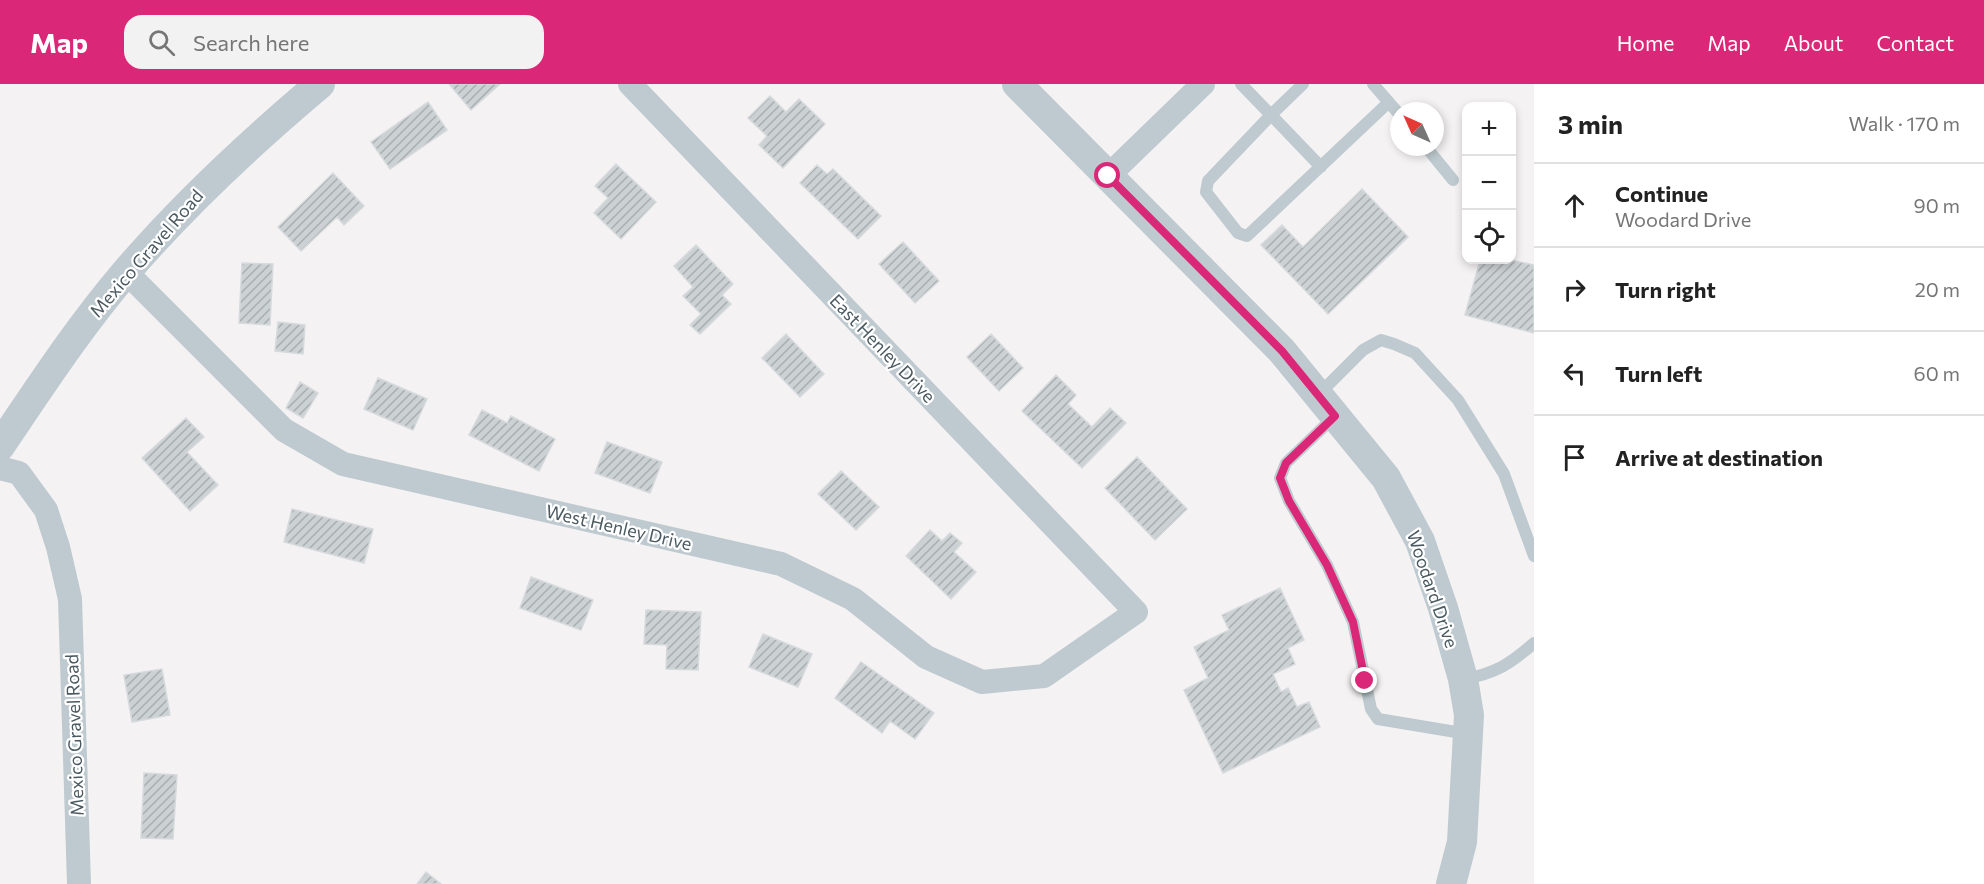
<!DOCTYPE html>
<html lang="en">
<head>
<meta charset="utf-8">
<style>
  body { margin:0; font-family:Commissioner,sans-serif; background:#f2f2f2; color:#222 }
  .controls { position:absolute; right:18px; top:18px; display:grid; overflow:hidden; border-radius:12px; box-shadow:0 3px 9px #0003 }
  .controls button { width:54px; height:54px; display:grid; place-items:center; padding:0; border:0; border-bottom:2px solid #e0e0e0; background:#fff; color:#222; font:30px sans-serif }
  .compass { position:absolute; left:1390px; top:18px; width:54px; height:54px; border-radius:50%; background:#fff; box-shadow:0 3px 9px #0003; rotate:315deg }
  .stop { position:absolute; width:18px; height:18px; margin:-14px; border:4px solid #db2777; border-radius:50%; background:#fff }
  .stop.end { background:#db2777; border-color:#fff; box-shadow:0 2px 6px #0008 }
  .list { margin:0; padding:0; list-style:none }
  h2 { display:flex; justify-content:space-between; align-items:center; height:78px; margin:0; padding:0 24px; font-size:26px }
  h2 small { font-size:20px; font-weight:400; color:#767676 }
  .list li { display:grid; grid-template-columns:39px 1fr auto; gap:18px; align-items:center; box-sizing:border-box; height:84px; padding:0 24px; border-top:2px solid #e0e0e0 }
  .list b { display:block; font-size:22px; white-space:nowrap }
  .list p { margin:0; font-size:20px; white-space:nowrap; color:#767676 }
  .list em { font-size:20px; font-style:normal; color:#767676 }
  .icon { flex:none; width:33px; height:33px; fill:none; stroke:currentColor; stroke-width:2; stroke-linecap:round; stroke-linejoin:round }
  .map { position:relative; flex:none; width:1534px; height:800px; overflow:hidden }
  header { display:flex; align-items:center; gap:36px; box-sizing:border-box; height:84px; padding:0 30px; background:#db2777; color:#fff }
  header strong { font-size:28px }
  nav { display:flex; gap:33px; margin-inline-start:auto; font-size:21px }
  .search { width:420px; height:54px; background:#f2f2f2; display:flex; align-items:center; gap:15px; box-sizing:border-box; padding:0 21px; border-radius:18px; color:#767676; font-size:22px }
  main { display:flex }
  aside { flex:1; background:#fff }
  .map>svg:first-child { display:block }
  .building { fill:url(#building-hatch); stroke:#d6dadd; stroke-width:1.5 }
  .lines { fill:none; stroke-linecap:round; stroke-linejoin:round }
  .service { stroke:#becacf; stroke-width:12 }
  .minor { stroke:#becacf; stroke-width:24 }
  .tertiary { stroke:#becacf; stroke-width:30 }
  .route { stroke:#db2777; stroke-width:8 }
  .labels { text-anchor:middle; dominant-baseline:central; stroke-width:4.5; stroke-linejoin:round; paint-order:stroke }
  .street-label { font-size:18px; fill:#4a5a60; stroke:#fff }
</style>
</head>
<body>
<header>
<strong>Map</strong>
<div class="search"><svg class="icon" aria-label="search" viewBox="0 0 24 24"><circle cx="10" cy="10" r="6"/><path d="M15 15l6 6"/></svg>Search here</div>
<nav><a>Home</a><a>Map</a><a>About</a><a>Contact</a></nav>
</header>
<main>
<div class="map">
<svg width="1534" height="800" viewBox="0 0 1534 800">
  <defs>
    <pattern id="building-hatch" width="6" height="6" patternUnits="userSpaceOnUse" patternTransform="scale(1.5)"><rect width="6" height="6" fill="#ccd1d4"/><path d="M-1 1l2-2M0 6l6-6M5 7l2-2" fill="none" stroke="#a8adaf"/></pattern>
  </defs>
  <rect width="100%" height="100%" fill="#f4f2f3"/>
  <!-- building -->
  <path class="building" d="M449,0H500L471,26Z
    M770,12L786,28L799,15L825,40L783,84L759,61L767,52L748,34Z
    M428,18L447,46L390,85L371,58Z
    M616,80L656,118L621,155L594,129L608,114L595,102Z
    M817,81L827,90L833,85L881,132L858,155L800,99Z
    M333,89L364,122L344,141L337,133L301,167L278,143Z
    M1362,105L1408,153L1328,230L1261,161L1282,141L1303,163Z
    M903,158L939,197L915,219L879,180Z
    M696,161L733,200L722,211L731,220L700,250L690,241L701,230L683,212L693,203L674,182Z
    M1480,176H1511L1534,181V249L1465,231Z
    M242,179L273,180L270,241L239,239Z
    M278,238L305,241L303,270L275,267Z
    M786,250L824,290L800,313L762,274Z
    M991,250L1023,284L999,307L967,273Z
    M1056,291L1076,311L1068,320L1092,343L1110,324L1126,339L1082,384L1022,327Z
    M378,294L427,315L413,346L364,325Z
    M300,298L318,309L303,334L286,324Z
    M482,326L507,339L511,332L555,355L539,387L469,351Z
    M186,334L204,353L187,368L218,401L190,427L142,374Z
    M607,358L662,378L650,409L595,389Z
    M1137,373L1187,425L1155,456L1105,404Z
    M841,387L879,423L856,446L818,410Z
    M292,425L373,445L364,479L284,458Z
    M930,446L942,457L950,449L962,459L954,468L976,488L951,515L906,472Z
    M531,493L593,516L581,546L520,524Z
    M1280,504L1304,556L1288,564L1295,580L1273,590L1281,608L1288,604L1297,623L1309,618L1320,643L1223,689L1184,606L1208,594L1194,563L1229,546L1222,531Z
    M646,526L701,528L698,586L666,585L667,561L644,560Z
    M763,550L812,570L798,603L749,583Z
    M861,578L934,629L915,655L890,637L882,649L835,614Z
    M162,585L170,631L132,638L124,591Z
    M144,689L177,691L173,755L141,754Z
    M426,788L441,800H417Z"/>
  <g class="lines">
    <!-- service -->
    <path class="service" d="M1241,0L1271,31L1303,0
      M1373,0L1399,30
      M1426,63L1453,96
      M1321,83L1271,31L1208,97L1206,108L1238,149L1247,152L1389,18
      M1319,310L1363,266L1381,256L1394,260L1415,269L1458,316L1504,390L1534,472
      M1335,332L1286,379L1280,394L1289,417L1327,481L1353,538L1371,625L1378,635L1468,650
      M1463,595C1495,590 1510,580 1534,559"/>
    <!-- minor -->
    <path class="minor" d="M1108,92L1203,0
      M126,188L284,346L343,380L781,480L853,515L926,573L982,598L1044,592L1136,528L630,0
      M0,384L19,389L46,426L58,463L70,515L79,800"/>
    <!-- tertiary -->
    <path class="tertiary" d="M1017,0L1282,267L1386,394L1420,457L1443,524L1463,595L1469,631L1462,758L1451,800
      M0,362C40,303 79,243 126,188C185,119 251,58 320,0"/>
  </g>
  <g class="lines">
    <!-- route -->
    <path class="route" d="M1108,92L1282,267L1335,332L1286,379L1280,394L1289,417L1327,481L1353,538L1365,597"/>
  </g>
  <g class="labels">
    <!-- street labels -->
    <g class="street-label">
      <text transform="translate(146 169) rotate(-49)">Mexico Gravel Road</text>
      <text transform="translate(883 264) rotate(46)">East Henley Drive</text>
      <text transform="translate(619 443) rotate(13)">West Henley Drive</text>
      <text transform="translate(1433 505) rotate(71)">Woodard Drive</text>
      <text transform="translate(74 651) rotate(-92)">Mexico Gravel Road</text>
    </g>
  </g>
</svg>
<div class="controls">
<button>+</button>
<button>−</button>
<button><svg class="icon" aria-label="locate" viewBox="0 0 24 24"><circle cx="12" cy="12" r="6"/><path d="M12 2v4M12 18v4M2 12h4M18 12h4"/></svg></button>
</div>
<svg class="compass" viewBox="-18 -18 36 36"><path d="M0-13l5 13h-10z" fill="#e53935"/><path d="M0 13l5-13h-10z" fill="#767676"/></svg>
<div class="stop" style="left:1108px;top:92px"></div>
<div class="stop end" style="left:1365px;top:597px"></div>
</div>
<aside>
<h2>3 min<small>Walk · 170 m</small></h2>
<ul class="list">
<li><svg class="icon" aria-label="ahead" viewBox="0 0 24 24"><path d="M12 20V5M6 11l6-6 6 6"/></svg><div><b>Continue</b><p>Woodard Drive</p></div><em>90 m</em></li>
<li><svg class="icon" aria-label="right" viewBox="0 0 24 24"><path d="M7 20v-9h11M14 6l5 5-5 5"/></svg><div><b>Turn right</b></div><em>20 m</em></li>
<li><svg class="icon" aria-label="left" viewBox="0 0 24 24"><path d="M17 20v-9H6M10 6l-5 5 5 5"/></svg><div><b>Turn left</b></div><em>60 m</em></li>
<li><svg class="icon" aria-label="arrive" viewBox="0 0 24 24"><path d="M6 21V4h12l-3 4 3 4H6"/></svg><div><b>Arrive at destination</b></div></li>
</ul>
</aside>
</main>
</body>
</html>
